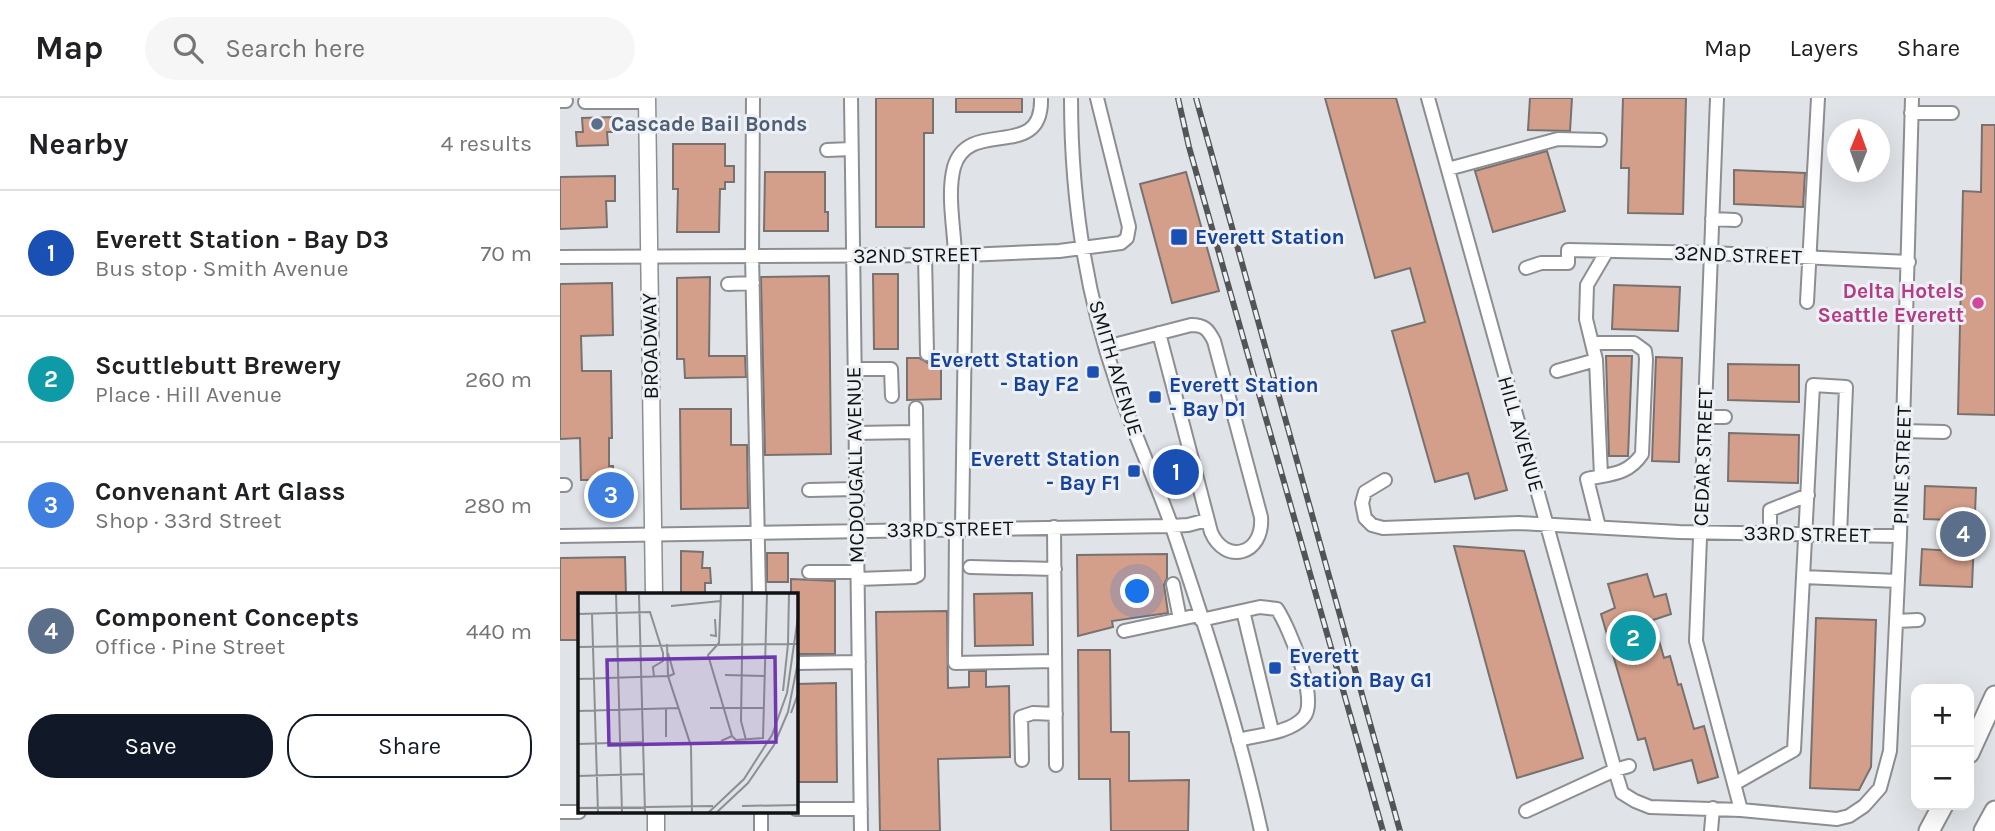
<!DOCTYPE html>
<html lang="en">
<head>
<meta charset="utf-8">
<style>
  body { margin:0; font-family:Karla,sans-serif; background:#f6f6f6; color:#202124 }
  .controls { position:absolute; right:21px; bottom:21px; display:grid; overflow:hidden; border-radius:14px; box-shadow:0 7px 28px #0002 }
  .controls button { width:63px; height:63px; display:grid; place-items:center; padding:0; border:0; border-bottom:2px solid #e0e0e0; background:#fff; color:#202124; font:35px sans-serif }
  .compass { position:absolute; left:1267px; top:21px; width:63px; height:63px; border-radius:50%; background:#fff; box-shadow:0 7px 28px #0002; rotate:1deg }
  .you { position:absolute; left:578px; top:494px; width:24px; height:24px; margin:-18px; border:5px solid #fff; border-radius:50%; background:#1a73e8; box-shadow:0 0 0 10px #1a73e833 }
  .badge { display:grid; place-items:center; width:46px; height:46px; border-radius:50%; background:#111827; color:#fff; font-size:23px; font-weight:700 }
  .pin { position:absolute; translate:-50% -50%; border:4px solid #fff; box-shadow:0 2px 7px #0006 }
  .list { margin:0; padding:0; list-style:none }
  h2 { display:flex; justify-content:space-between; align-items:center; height:91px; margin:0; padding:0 28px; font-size:30px }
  h2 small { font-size:23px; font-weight:400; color:#757577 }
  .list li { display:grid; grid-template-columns:46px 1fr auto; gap:21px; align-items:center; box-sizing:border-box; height:126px; padding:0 28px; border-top:2px solid #e0e0e0 }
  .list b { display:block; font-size:26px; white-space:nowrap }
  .list p { margin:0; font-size:23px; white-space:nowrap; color:#757577 }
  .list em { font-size:23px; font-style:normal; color:#757577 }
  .actions { display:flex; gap:14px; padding:21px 28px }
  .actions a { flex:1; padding:16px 0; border:2px solid #111827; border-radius:28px; text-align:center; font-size:24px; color:#111827 }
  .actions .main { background:#111827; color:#fff }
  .icon { flex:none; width:38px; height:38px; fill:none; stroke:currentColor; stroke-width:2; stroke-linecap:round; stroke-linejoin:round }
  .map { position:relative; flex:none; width:1435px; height:733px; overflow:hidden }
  header { display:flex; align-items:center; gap:42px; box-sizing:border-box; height:98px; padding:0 35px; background:#fff; border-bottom:2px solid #e0e0e0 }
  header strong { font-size:33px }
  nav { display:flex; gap:38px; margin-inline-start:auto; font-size:24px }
  .search { width:490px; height:63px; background:#f6f6f6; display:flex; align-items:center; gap:18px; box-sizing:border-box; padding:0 24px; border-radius:38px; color:#757577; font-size:26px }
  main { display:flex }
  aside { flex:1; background:#fff }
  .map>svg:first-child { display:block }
  .building { fill:#d49f8a; stroke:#777270; stroke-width:2 }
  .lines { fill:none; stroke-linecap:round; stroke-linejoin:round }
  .minor-casing { stroke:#8c8e92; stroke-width:16 }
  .major-casing { stroke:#8c8e92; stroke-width:19 }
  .highway-casing { stroke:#8c8e92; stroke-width:23 }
  .minor { stroke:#fff; stroke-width:12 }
  .major { stroke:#fff; stroke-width:16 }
  .highway { stroke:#fff; stroke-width:19 }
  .rail-casing { stroke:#525455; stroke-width:6 }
  .rail { stroke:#edf0f4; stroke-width:3.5; stroke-dasharray:10; stroke-linecap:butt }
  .service-dot { fill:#5c6f8a; stroke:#edf0f4; stroke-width:2.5 }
  .transit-dot { fill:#1a4fb4; stroke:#edf0f4; stroke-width:2.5 }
  .hotel-dot { fill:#d1479c; stroke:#edf0f4; stroke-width:2.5 }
  .labels { text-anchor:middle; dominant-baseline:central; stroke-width:6; stroke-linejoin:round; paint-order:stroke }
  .service-label { font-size:21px; font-weight:bold; fill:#4e5e75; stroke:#edf0f4; text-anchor:start }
  .transit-label { font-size:21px; font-weight:bold; fill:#164399; stroke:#edf0f4; text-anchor:start }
  .street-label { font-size:21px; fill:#111213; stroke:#edf0f4 }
  .hotel-label { font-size:21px; font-weight:bold; fill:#b23c85; stroke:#edf0f4; text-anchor:end }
  .inset-road { fill:none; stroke:#8d8f92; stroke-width:2 }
  .view { fill:#6f38ae; fill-opacity:0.15; stroke:#6f38ae; stroke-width:3.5 }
  .inset-edge { fill:none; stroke:#111213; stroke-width:3.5 }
</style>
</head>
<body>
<header>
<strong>Map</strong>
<div class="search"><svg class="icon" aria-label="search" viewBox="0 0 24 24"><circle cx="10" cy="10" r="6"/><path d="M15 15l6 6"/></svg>Search here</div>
<nav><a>Map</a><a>Layers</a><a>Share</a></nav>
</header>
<main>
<aside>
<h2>Nearby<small>4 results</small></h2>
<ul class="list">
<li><span class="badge" style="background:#1a4fb4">1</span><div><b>Everett Station - Bay D3</b><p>Bus stop · Smith Avenue</p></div><em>70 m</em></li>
<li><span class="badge" style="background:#0f9aa8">2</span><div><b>Scuttlebutt Brewery</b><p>Place · Hill Avenue</p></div><em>260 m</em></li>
<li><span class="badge" style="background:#3f7fe0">3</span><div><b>Convenant Art Glass</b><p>Shop · 33rd Street</p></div><em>280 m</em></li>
<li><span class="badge" style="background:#5c6f8a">4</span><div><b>Component Concepts</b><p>Office · Pine Street</p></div><em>440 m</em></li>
</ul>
<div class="actions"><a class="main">Save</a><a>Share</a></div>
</aside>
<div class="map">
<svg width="1435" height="733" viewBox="0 0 1435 733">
  <rect width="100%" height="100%" fill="#e0e3e7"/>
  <!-- building -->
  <path class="building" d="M316,0H373V35H364V129H316Z
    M396,0H462V14H396Z
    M765,0H836L947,392L915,401L908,375L875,384L832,233L865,224L850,170L815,180Z
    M970,0H1012L1010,33L968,32Z
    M1063,0H1126L1123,116L1068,115L1069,70H1061Z
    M52,19V34H47L48,47L17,48L16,34H23L22,20Z
    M1422,27H1435V317L1398,316L1403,93L1421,94Z
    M113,46H165V68H174V84H165V91H160L159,134H117L118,91H113Z
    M987,53L1005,113L933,134L915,73Z
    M1174,72L1245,75L1243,109L1174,106Z
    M205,74H265V114H268V133H204Z
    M626,74L659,193L612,205L580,86Z
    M55,78V103H46L47,129L0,131V79Z
    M313,176H338V251H314Z
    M269,178L271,356L205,357L201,179Z
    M150,179L149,258H185L186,279L125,280L124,261H117V180Z
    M52,185L53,237L21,238L22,273H51L52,340H49V368H53V382H64V411H39L38,382H21L20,340L0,341V186Z
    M1054,187L1120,189L1118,233L1052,231Z
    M1046,258H1072L1068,358H1049Z
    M381,259V301L347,302V260H359L368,265L375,260Z
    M1096,259L1122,260L1119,364L1092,363Z
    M1168,266L1239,267V304L1168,302Z
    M120,311H171V347H187L188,410L121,411Z
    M1169,335L1239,337L1238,385L1168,383Z
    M1365,388L1416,390L1412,489L1360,487L1362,451L1393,453L1394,422L1364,421Z
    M894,448L964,453L1023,660L957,680Z
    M121,453L143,454L142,470H150L151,485H145V497H121Z
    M207,455H228V484H207Z
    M607,456V480L604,487L608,515L552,523L553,529L518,538L517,457Z
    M65,459L66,497H19V542H0V460Z
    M1087,476L1094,499L1106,496L1111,516L1093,522L1104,560L1110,558L1118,587L1121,586L1134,631L1144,628L1158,679L1138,685L1132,662L1094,672L1085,640L1078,642L1041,516L1055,510L1048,486Z
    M231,481L275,483V556H236V497H231Z
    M472,495L473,547L415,548L414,496Z
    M387,513L388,590L409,589V573H426V589L449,588L450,659L378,661L380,733H320L316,514Z
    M1256,520L1316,522L1311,669L1299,692L1250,690Z
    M518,552H550L551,634H569V683L629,682L628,733H551L550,681H519Z
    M276,585L277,684H236V586Z"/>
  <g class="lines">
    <defs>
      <path id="minor" d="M193,0L192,157L199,497
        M291,0L301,733
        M511,0C511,97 525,194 557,286C573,334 595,381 612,429C645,527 679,632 701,733
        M868,0L1055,672L1069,668
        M1157,0L1136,543L1181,712
        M0,3H6
        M25,4H87
        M1351,15H1392
        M267,52L291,51
        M888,71L998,41L1040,42
        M1152,121L1175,122
        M395,156C394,129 387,96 394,69C409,18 483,65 481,0
        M365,157L367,256
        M0,159L406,157L499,153L561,145L567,140L569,129L537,0
        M966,170L981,165H1008V152L1151,155L1349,164
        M168,186L193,185
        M1247,204L1258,0
        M1033,245H1074L1085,253L1086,261L1082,356C1068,377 1050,376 1027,381L1039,429
        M546,249L631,227C644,227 648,231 654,243L701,419C704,457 665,467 651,434L599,235
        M1036,262L1041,378
        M294,271H331L332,298
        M997,273L1036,262L1026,221L1027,187L1047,153
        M1145,319H1165
        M1343,333L1384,334
        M295,335L356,334
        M825,382L805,394L802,405L805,420L812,427L823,430L959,425L1119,434L1340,438
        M0,387H5
        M249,392L296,391
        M494,429L496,667
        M396,431L395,565L495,563
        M402,431L406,157
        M1210,436V412L1248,397
        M0,438L611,428L628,427L647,422
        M410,469L495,471
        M249,474H297
        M1243,479L1338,483
        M298,481L354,479L358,477L356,310
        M613,486L620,521
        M683,513L712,633
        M641,522L700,509L717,511C729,529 759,601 744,619C731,635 697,637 678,642
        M1336,523L1358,522
        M564,533L639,517
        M236,565L299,564
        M462,662L461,619L473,615L496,616
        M1174,686L1234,652L1253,287L1286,289L1280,437
        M236,711H301
        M966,713L1055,672L1062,695L1075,703L1090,709L1181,712L1277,721L1289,718L1304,708L1320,690L1330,653L1340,438L1352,0
        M0,714H19
        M201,714V733
        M1151,733L1153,710"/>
      <path id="major" d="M87,0L94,497
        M96,714V733"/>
      <path id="highway" d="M1409,655L1435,598
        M1369,733L1383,707
        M1424,733L1435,713"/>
    </defs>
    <!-- minor casing -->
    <use href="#minor" class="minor-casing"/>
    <!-- major casing -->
    <use href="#major" class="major-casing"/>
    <!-- highway casing -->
    <use href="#highway" class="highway-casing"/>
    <!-- minor -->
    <use href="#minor" class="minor"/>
    <!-- major -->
    <use href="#major" class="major"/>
    <!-- highway -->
    <use href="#highway" class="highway"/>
    <defs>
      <path id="rail" d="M618,0L629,49L823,733
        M636,0L840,733"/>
    </defs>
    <!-- rail casing -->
    <use href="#rail" class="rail-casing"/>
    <!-- rail -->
    <use href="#rail" class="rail"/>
  </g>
  <!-- markers -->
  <circle class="service-dot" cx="37" cy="26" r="7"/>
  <g class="transit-dot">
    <rect x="610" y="130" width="18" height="18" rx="3.5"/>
    <rect x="526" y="267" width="14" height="14" rx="3.5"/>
    <rect x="588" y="292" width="14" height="14" rx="3.5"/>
    <rect x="567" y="366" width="14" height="14" rx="3.5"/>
    <rect x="708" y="563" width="14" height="14" rx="3.5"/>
  </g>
  <circle class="hotel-dot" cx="1418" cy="205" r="7"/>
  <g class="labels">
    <!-- service labels -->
    <g class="service-label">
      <text x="51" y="26">Cascade Bail Bonds</text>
    </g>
    <!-- transit labels -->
    <g class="transit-label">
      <text x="635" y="139">Everett Station</text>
      <text x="519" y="262" text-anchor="end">Everett Station<tspan x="519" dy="24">- Bay F2</tspan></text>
      <text x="609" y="287">Everett Station<tspan x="609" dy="24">- Bay D1</tspan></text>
      <text x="560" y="361" text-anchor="end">Everett Station<tspan x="560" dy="24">- Bay F1</tspan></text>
      <text x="729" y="558">Everett<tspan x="729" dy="24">Station Bay G1</tspan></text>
    </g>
    <!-- street labels -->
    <g class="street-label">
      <text transform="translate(357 157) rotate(-1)">32ND STREET</text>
      <text transform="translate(1178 157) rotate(2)">32ND STREET</text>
      <text transform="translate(90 248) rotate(-91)">BROADWAY</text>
      <text transform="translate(556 270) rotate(73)">SMITH AVENUE</text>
      <text transform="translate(961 336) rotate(74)">HILL AVENUE</text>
      <text transform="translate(1143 359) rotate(-88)">CEDAR STREET</text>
      <text transform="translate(295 367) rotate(-91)">MCDOUGALL AVENUE</text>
      <text transform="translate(1342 367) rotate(-88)">PINE STREET</text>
      <text transform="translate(390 431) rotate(-1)">33RD STREET</text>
      <text transform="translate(1247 436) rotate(1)">33RD STREET</text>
    </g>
    <!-- hotel labels -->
    <g class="hotel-label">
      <text x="1404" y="193">Delta Hotels<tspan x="1404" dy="24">Seattle Everett</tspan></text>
    </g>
  </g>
  <!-- overview -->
  <g transform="translate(18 495)">
    <rect width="220" height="220" fill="#e0e3e7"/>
    <path class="inset-road" d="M38,0L44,220M143,0L141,50L130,62L154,143M165,0L163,128L168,147M211,0L210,51H221M61,2L67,220M93,13L143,8M0,21L72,19L85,60V68L75,74L76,84M14,21L20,220M132,42L138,43L137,26M89,51L90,83L113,153L114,220M0,54L210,51M90,60L96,81L91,83M147,82L187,83M0,86L90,83M205,98L210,51M132,115H186M88,116V144M0,118L101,115M213,120L221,98M143,148L154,143L158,147L185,145L189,0M0,151L66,149M0,183L66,181M164,213L221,212M0,215L135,213M130,220L166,186L194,142L209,100L221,17M138,220L170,190L196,152L210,119L221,64"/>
    <path class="view" d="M197,64L198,149L31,152L29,67Z"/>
    <rect width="220" height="220" class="inset-edge"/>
  </g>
</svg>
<div class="controls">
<button>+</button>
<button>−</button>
</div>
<svg class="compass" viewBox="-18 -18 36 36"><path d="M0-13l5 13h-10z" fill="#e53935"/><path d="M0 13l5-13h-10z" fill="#757577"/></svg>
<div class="you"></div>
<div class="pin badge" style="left:616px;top:374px;background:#1a4fb4">1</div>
<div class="pin badge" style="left:1073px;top:540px;background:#0f9aa8">2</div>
<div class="pin badge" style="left:51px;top:397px;background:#3f7fe0">3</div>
<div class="pin badge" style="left:1403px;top:436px;background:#5c6f8a">4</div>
</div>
</main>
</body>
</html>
